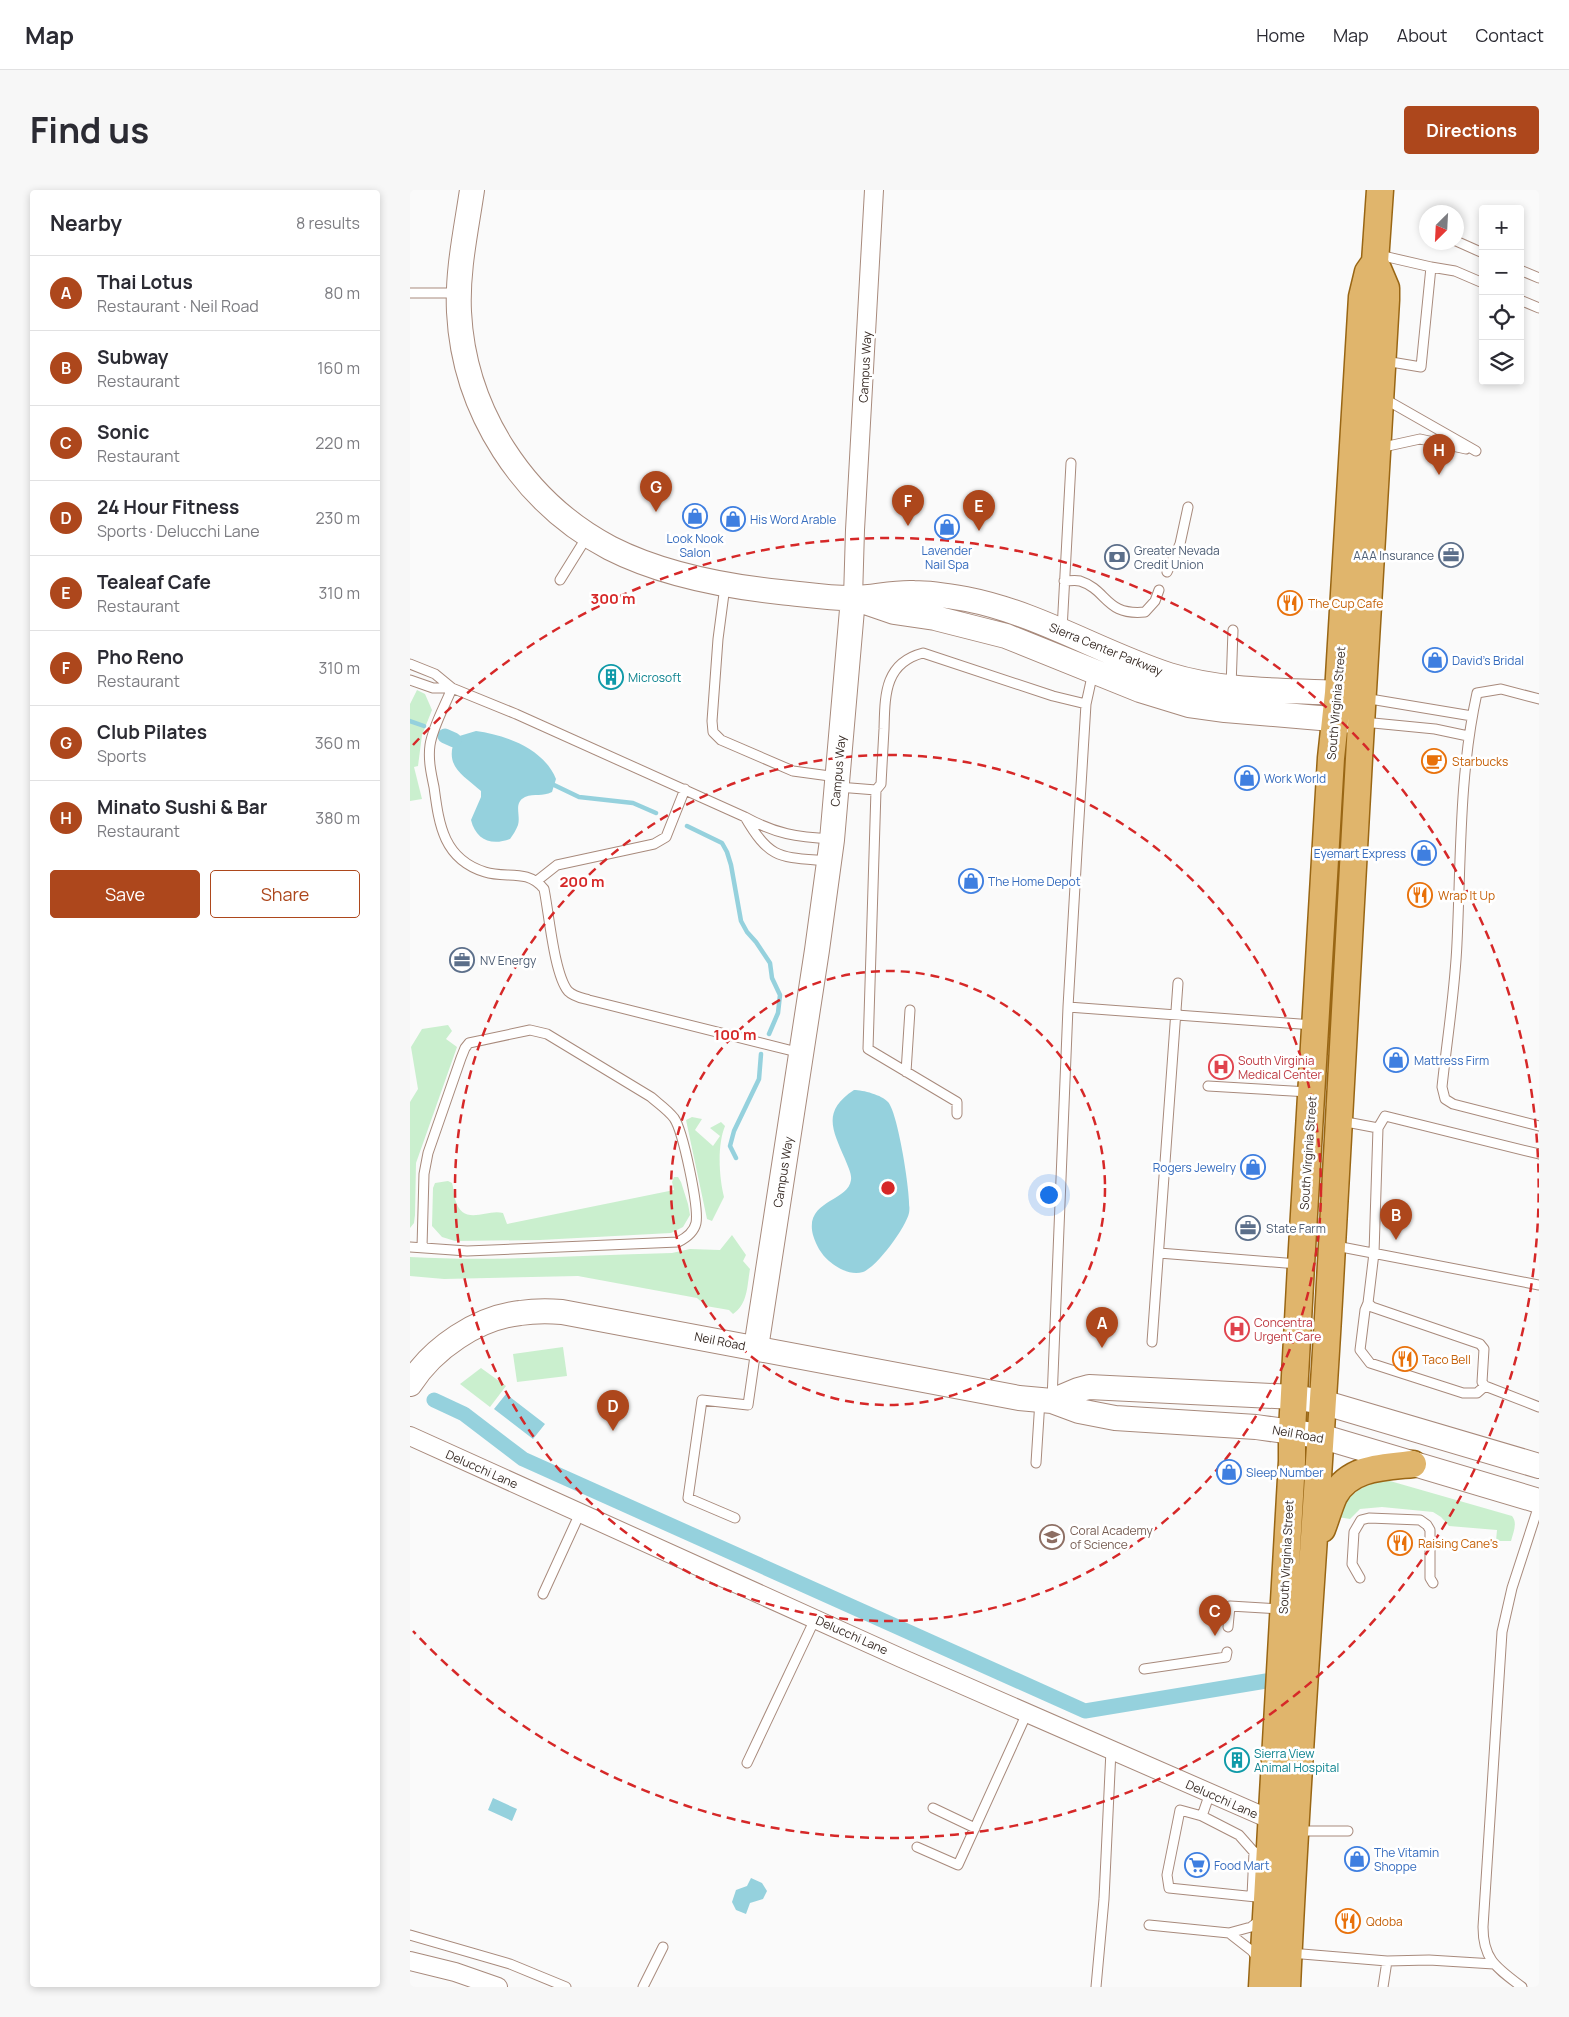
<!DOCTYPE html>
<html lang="en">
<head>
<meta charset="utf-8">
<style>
  body { margin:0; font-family:Manrope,sans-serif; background:#f7f7f7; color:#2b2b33 }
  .controls { position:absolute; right:15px; top:15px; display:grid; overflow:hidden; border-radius:5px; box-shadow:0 2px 8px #0003 }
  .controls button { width:45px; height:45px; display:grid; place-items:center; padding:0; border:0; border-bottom:1px solid #e1e1e2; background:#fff; color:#2b2b33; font:25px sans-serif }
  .compass { position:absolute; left:1009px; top:15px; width:45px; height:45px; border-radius:50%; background:#fff; box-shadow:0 2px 8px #0003; rotate:204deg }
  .you { position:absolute; left:638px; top:1004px; width:18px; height:18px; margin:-12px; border:4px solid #fff; border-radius:50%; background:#1a73e8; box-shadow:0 0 0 8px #1a73e833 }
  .badge { display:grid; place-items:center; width:32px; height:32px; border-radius:50%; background:#ad471c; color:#fff; font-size:16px; font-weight:700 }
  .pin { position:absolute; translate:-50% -41px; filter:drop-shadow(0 1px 2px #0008) }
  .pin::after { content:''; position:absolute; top:26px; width:18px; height:15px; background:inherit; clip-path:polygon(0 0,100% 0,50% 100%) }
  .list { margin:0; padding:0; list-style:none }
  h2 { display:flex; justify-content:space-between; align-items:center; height:65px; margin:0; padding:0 20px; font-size:21px }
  h2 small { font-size:16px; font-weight:400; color:#7c7c81 }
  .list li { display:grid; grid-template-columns:32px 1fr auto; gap:15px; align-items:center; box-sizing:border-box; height:75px; padding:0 20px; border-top:1px solid #e1e1e2 }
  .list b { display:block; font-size:19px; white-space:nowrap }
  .list p { margin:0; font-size:16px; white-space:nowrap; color:#7c7c81 }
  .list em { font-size:16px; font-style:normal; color:#7c7c81 }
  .actions { display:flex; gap:10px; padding:15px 20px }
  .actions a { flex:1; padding:11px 0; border:1px solid #ad471c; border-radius:5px; text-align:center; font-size:18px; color:#ad471c }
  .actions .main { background:#ad471c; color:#fff }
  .icon { flex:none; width:28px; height:28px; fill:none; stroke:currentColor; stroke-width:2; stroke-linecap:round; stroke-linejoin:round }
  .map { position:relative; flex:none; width:1129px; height:1797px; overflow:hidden; border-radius:5px }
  header { display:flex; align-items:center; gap:30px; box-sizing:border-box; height:70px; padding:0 25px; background:#fff; border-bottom:1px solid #e1e1e2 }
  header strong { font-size:24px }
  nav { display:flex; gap:28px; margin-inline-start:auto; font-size:18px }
  .intro { display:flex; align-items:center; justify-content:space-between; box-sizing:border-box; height:120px; padding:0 30px }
  h1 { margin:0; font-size:35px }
  .button { padding:12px 22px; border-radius:5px; background:#ad471c; color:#fff; font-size:18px; font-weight:700 }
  main { display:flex; gap:30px; padding:0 30px }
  aside { flex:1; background:#fff; border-radius:5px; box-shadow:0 2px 8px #0003 }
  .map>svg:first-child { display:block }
  .green { fill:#caefce }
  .water { fill:#95d1dd }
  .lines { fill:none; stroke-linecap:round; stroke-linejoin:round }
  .stream { stroke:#95d1dd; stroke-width:4.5 }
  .canal { stroke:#95d1dd; stroke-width:15 }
  .lane-casing { stroke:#a88a7c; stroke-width:11 }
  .street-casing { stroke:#a88a7c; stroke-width:20 }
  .secondary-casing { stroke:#a88a7c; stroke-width:26 }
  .primary-casing { stroke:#996614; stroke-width:29 }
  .lane { stroke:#fff; stroke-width:9 }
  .street { stroke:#fff; stroke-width:18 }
  .secondary { stroke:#fff; stroke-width:24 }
  .primary { stroke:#e0b56c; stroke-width:26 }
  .ring { fill:none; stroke:#d62828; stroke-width:2.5; stroke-dasharray:9 6 }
  .labels { text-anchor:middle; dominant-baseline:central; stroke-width:5; stroke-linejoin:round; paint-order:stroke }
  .street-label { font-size:12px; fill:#392d27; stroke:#fff }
  .shop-label { font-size:12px; fill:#366cbe; stroke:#fff; text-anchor:start }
  .service-label { font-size:12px; fill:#4e5e75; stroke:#fff; text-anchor:start }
  .food-label { font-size:12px; fill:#c56008; stroke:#fff; text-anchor:start }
  .culture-label { font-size:12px; fill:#0d838f; stroke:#fff; text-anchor:start }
  .health-label { font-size:12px; fill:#be3a42; stroke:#fff; text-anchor:start }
  .education-label { font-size:12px; fill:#785e54; stroke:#fff; text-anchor:start }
  .centre { fill:#d62828; stroke:#fff; stroke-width:2.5 }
  .ring-label { font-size:15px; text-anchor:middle; font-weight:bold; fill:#d62828; stroke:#fff; stroke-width:5; stroke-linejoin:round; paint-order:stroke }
</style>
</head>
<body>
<header>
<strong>Map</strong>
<nav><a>Home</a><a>Map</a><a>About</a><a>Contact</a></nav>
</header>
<div class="intro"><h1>Find us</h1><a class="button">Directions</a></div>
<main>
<aside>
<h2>Nearby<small>8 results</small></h2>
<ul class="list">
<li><span class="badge">A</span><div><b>Thai Lotus</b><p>Restaurant · Neil Road</p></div><em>80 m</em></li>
<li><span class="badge">B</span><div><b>Subway</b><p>Restaurant</p></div><em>160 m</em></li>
<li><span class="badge">C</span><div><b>Sonic</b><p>Restaurant</p></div><em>220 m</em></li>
<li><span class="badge">D</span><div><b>24 Hour Fitness</b><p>Sports · Delucchi Lane</p></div><em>230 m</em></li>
<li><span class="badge">E</span><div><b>Tealeaf Cafe</b><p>Restaurant</p></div><em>310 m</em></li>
<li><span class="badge">F</span><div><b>Pho Reno</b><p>Restaurant</p></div><em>310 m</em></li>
<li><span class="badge">G</span><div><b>Club Pilates</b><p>Sports</p></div><em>360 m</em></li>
<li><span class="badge">H</span><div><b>Minato Sushi &amp; Bar</b><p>Restaurant</p></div><em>380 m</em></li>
</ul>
<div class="actions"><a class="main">Save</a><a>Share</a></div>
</aside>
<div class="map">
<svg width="1129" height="1797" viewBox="0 0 1129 1797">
  <rect width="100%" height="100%" fill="#fafafa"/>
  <!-- green -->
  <path class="green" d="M7,500L15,504L22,520L12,545L8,576L4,577L12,609L0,611V514Z
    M38,835L42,841L36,849L47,857L6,973L5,1025L4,1033L0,1038V912L8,899L1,857L12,839Z
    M282,927L292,929L285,940L303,956L310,946L300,938L311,932L315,936C307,956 309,986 314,1007L302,1031L297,1029L276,930Z
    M264,987H268L271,992L278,1014L280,1025L273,1037L261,1043L130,1050L45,1051L32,1047L22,1036L23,998L25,993L38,991L42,993C44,998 43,1004 45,1009C53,1038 77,1018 93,1023L97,1034L264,1000L262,992Z
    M322,1045L336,1065L333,1071L340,1079C337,1096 338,1114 323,1124L319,1120L296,1116L287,1108L168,1086L34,1089L0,1086V1067C87,1072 174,1065 262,1063L280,1059L310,1060Z
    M153,1157L157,1186L107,1192L103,1164Z
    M71,1178L96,1196L80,1217L50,1194Z
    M980,1291L1102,1326C1108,1333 1103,1343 1101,1351H1086L1087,1340L1039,1336L1031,1327L1023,1322L972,1317L950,1319L940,1329L928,1327C937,1304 954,1292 980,1291Z"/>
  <!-- water -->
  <path class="water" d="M66,541C96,545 134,559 146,589L142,602C132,607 125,603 115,607C103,613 111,625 108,635C106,640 103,645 100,649C81,656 66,650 61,630L71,607V601C52,584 33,576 46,547Z
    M444,900C453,900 472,905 478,912C488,922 502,1010 499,1023C496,1037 467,1077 453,1082C441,1086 427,1078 419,1071C411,1064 406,1055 403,1045C394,1010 438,1012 441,990C442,983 437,975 435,969C422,939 412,921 444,900Z
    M96,1204L135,1234L123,1249L84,1219Z
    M83,1608L107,1619L102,1631L78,1620Z
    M341,1688L352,1693L357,1701L353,1709L340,1713L336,1724L326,1720L322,1712L326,1700L337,1696Z"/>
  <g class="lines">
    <!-- stream -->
    <path class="stream" d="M0,531L14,536
      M144,595L169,607L223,613L246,623
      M277,636L312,653L317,662L321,675L331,731L337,742L346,752L360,773L362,788L370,805L368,823L359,844
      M326,968L320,956L324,941L349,889L351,864"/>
    <!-- canal -->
    <path class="canal" d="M35,546L44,550
      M24,1210L54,1224L113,1269L675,1521L856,1491"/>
    <defs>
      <path id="lane" d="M1046,51L1073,63
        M969,65L1021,77L1011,177L975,171
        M1021,77L1045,81L1073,93
        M1110,80L1129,88
        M0,103H48
        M1110,110L1129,118
        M973,208L1066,261
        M969,258L1010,249L1056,259
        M757,382L770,354L778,317
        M150,390L178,345
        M654,391C659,391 665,390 670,391C698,400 695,426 735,422L745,411L749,400
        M315,396L308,449L302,531L303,542L311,550L383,581L427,587
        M652,440L661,273
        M0,474L25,484L42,498L106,524L335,627
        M0,490L23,498H42
        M821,497L823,440
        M42,498C35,516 23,536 20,555C18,569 21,583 24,597C29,634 33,669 75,682C96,689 117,678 134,699C139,723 144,784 158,801C164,807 172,808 179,810L391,863
        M954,508L1062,526
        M1129,509L1091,499L1067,503C1049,584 1051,670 1047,753C1045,801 1037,849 1032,897L1035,909L1043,914L1129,936
        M953,532L1025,539L1058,546
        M428,597L466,600L471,594C472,575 473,557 474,539C475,506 474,473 513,463L643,506L676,514
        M466,600L458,859L547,912V924
        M417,671C370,667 360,670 335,627C366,644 386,647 422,649
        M128,690L147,675L244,654L256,647L275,599
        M658,817L903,835
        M496,882L500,820
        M798,896L899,902
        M931,931L968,938L964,1063L958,1113L962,1117L1070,1154L1074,1159L1072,1192L1075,1196L1129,1217
        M968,938L975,926L1129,964
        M926,1056L1129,1095
        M0,1057L57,1061L268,1052C276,1048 284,1042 286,1033C289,1017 273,941 264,928C258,920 249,914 241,907L137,844L120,840L59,853L55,858L51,868L18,963L14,984L12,1057
        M749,1063L888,1074
        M958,1113L955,1120L950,1160L960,1173L1053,1203H1067L1075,1196
        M742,1152L768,793
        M642,1210L658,817L667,661L676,514L683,482
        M626,1273L630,1210
        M325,1328L278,1308L292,1210L338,1215L346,1159
        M950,1388L942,1374L944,1342L951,1330L959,1328L1010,1330L1017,1335L1020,1340V1388L1023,1393
        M133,1404L170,1323
        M818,1437L820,1416L871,1419
        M734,1479L816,1467L817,1462
        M337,1573L405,1429
        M800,1603L792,1626L770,1620L757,1685L759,1698L856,1708
        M523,1618L565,1638
        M792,1626L829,1645L844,1662L857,1663
        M886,1641H938
        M507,1657L548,1675L617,1523
        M842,1706L844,1662
        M739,1735L819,1743L841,1737L850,1730
        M819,1743L842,1761L848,1769
        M0,1745L100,1774L156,1797
        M880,1763L977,1771L1019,1770L1084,1774
        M233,1797L253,1757
        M686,1797L694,1709L701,1560
        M973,1797L977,1771
        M1112,1797C1087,1778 1073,1770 1073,1737L1092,1442L1102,1398L1129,1315"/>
      <path id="street" d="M443,408L445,340L464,0
        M0,1246L491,1468L871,1634
        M0,1771L45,1782L88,1797"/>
      <path id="secondary" d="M62,0C56,41 47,81 49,122C54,221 113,312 200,358C251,384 313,396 370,402C394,404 421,409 446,408C465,407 485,402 504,403C521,403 539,406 556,409C628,423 691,463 759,485C814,502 872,500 928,503L946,506
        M452,411L484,422L525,428L596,446L730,500L779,515L815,520L945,531
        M346,1158L407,760L422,650L443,408
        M0,1194C23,1158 67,1128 110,1123C124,1121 138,1121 152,1122L609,1208L642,1211L669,1221L705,1228L846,1237L910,1246L1129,1311
        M642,1211L668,1200L679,1197L884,1207L912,1212L1129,1276"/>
      <path id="primary" d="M912,1339C916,1329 919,1317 924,1306C939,1277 974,1277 1003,1274
        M852,1797L882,1271V1241L891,1075L921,568L928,503L952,107L958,82L965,72
        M877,1797C887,1568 906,1339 919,1110C939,777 954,443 976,110V98L965,72L970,0"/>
    </defs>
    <!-- lane casing -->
    <use href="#lane" class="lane-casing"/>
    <!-- street casing -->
    <use href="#street" class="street-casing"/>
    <!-- secondary casing -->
    <use href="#secondary" class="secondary-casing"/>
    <!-- primary casing -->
    <use href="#primary" class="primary-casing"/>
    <!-- lane -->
    <use href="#lane" class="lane"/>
    <!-- street -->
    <use href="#street" class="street"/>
    <!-- secondary -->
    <use href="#secondary" class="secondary"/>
    <!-- primary -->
    <use href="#primary" class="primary"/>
  </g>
  <!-- distance rings -->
  <g class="ring">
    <circle cx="478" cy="998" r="217"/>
    <circle cx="478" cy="998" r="433"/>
    <path d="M3 555A650 650 0 1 1 3 1441"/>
  </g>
  <!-- icons -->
  <defs>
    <symbol id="shop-ring" viewBox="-11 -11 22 22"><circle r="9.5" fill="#fff" stroke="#3f7fe0" stroke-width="1.5"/><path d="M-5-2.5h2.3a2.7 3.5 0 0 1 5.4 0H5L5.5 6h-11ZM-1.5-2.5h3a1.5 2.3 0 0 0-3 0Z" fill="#3f7fe0"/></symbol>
    <symbol id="office-ring" viewBox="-11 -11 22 22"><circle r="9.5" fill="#fff" stroke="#5c6f8a" stroke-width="1.5"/><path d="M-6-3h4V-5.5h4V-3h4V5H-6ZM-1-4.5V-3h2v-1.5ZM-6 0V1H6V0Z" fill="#5c6f8a"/></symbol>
    <symbol id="bank-ring" viewBox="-11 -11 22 22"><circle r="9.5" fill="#fff" stroke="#5c6f8a" stroke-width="1.5"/><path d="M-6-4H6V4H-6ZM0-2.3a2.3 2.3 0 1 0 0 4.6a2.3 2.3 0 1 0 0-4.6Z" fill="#5c6f8a"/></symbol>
    <symbol id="restaurant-ring" viewBox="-11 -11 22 22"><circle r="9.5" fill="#fff" stroke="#e8710a" stroke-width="1.5"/><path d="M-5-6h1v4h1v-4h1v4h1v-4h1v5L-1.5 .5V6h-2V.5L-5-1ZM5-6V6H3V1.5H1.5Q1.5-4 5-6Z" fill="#e8710a"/></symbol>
    <symbol id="building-ring" viewBox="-11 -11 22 22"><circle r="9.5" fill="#fff" stroke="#0f9aa8" stroke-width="1.5"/><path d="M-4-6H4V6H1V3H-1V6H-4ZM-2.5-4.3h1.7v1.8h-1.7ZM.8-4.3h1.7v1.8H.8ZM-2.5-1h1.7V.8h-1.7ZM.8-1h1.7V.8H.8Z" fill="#0f9aa8"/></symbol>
    <symbol id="cafe-ring" viewBox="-11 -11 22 22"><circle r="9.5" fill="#fff" stroke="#e8710a" stroke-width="1.5"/><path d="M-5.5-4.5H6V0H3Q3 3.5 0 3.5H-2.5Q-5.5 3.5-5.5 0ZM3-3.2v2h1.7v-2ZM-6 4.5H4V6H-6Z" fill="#e8710a"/></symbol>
    <symbol id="hospital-ring" viewBox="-11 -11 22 22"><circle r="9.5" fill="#fff" stroke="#e0444e" stroke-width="1.5"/><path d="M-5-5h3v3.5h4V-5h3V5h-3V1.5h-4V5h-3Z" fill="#e0444e"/></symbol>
    <symbol id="school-ring" viewBox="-11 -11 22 22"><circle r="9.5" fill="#fff" stroke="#8d6e63" stroke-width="1.5"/><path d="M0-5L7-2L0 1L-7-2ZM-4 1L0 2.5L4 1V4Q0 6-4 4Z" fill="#8d6e63"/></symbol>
    <symbol id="supermarket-ring" viewBox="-11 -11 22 22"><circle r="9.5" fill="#fff" stroke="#3f7fe0" stroke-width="1.5"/><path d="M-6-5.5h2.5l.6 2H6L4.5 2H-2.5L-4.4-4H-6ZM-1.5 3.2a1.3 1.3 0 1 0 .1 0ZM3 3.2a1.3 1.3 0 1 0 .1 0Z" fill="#3f7fe0"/></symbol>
  </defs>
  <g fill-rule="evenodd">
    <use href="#shop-ring" x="271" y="312" width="28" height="28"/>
    <use href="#shop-ring" x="309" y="315" width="28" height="28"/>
    <use href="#shop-ring" x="523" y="323" width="28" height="28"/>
    <use href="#office-ring" x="1027" y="351" width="28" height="28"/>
    <use href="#bank-ring" x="693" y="353" width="28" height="28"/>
    <use href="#restaurant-ring" x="866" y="399" width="28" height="28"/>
    <use href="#shop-ring" x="1011" y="456" width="28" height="28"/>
    <use href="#building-ring" x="187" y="473" width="28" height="28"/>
    <use href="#cafe-ring" x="1010" y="557" width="28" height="28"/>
    <use href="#shop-ring" x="823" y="574" width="28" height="28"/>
    <use href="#shop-ring" x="1000" y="649" width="28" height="28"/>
    <use href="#shop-ring" x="547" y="677" width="28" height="28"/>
    <use href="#restaurant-ring" x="996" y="691" width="28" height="28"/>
    <use href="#office-ring" x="38" y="756" width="28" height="28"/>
    <use href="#shop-ring" x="972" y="856" width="28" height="28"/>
    <use href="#hospital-ring" x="797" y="863" width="28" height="28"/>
    <use href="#shop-ring" x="829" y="963" width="28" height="28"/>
    <use href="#office-ring" x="824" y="1024" width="28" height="28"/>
    <use href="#hospital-ring" x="813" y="1125" width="28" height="28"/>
    <use href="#restaurant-ring" x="981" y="1155" width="28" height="28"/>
    <use href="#shop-ring" x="805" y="1268" width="28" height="28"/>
    <use href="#school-ring" x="628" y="1333" width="28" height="28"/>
    <use href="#restaurant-ring" x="976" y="1339" width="28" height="28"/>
    <use href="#building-ring" x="813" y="1556" width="28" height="28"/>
    <use href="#shop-ring" x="933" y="1655" width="28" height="28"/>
    <use href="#supermarket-ring" x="773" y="1661" width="28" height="28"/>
    <use href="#restaurant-ring" x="924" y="1717" width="28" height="28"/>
  </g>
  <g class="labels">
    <!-- street labels -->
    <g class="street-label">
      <text transform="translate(455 177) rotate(-87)">Campus Way</text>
      <text transform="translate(696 459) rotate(22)">Sierra Center Parkway</text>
      <text transform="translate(926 513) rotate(-85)">South Virginia Street</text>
      <text transform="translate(428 581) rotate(-85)">Campus Way</text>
      <text transform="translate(898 963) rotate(-86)">South Virginia Street</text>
      <text transform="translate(373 982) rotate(-81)">Campus Way</text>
      <text transform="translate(310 1151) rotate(11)">Neil Road</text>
      <text transform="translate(888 1244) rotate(10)">Neil Road</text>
      <text transform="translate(72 1279) rotate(24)">Delucchi Lane</text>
      <text transform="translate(876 1367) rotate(-87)">South Virginia Street</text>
      <text transform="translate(442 1445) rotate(24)">Delucchi Lane</text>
      <text transform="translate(812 1609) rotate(24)">Delucchi Lane</text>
    </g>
    <!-- shop labels -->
    <g class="shop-label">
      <text x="340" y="329">His Word Arable</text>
      <text x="285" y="348" text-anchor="middle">Look Nook<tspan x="285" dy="14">Salon</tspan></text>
      <text x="537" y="360" text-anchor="middle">Lavender<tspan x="537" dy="14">Nail Spa</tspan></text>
      <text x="1042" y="470">David's Bridal</text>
      <text x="854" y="588">Work World</text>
      <text x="996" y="663" text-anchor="end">Eyemart Express</text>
      <text x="578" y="691">The Home Depot</text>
      <text x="1004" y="870">Mattress Firm</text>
      <text x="826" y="977" text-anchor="end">Rogers Jewelry</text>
      <text x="836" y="1282">Sleep Number</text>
      <text x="964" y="1662">The Vitamin<tspan x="964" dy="14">Shoppe</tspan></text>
      <text x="804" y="1675">Food Mart</text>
    </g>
    <!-- service labels -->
    <g class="service-label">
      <text x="724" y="360">Greater Nevada<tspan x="724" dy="14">Credit Union</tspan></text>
      <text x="1024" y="365" text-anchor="end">AAA Insurance</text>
      <text x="70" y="770">NV Energy</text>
      <text x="856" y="1038">State Farm</text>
    </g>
    <!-- food labels -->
    <g class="food-label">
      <text x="898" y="413">The Cup Cafe</text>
      <text x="1042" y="571">Starbucks</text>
      <text x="1028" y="705">Wrap It Up</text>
      <text x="1012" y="1169">Taco Bell</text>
      <text x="1008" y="1353">Raising Cane's</text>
      <text x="956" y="1731">Qdoba</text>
    </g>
    <!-- culture labels -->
    <g class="culture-label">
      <text x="218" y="487">Microsoft</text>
      <text x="844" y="1563">Sierra View<tspan x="844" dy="14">Animal Hospital</tspan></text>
    </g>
    <!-- health labels -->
    <g class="health-label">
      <text x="828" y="870">South Virginia<tspan x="828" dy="14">Medical Center</tspan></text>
      <text x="844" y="1132">Concentra<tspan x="844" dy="14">Urgent Care</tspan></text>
    </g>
    <!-- education labels -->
    <g class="education-label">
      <text x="660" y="1340">Coral Academy<tspan x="660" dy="14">of Science</tspan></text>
    </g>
  </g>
  <circle cx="478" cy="998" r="8" class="centre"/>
  <g class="ring-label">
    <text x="203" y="414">300 m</text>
    <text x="172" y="697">200 m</text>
    <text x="325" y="850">100 m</text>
  </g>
</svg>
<div class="controls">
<button>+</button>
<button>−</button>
<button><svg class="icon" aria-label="locate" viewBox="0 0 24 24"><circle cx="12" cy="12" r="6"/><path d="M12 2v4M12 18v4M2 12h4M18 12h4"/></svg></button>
<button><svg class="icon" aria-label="layers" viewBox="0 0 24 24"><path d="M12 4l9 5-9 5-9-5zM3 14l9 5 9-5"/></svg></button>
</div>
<svg class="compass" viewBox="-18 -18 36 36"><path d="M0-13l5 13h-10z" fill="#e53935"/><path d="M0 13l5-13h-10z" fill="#7c7c81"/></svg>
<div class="you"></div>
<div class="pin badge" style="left:692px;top:1158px">A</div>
<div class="pin badge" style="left:986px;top:1050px">B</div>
<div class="pin badge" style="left:805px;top:1446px">C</div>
<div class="pin badge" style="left:203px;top:1241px">D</div>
<div class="pin badge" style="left:569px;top:341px">E</div>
<div class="pin badge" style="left:498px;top:336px">F</div>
<div class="pin badge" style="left:246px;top:322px">G</div>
<div class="pin badge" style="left:1029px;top:285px">H</div>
</div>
</main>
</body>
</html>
